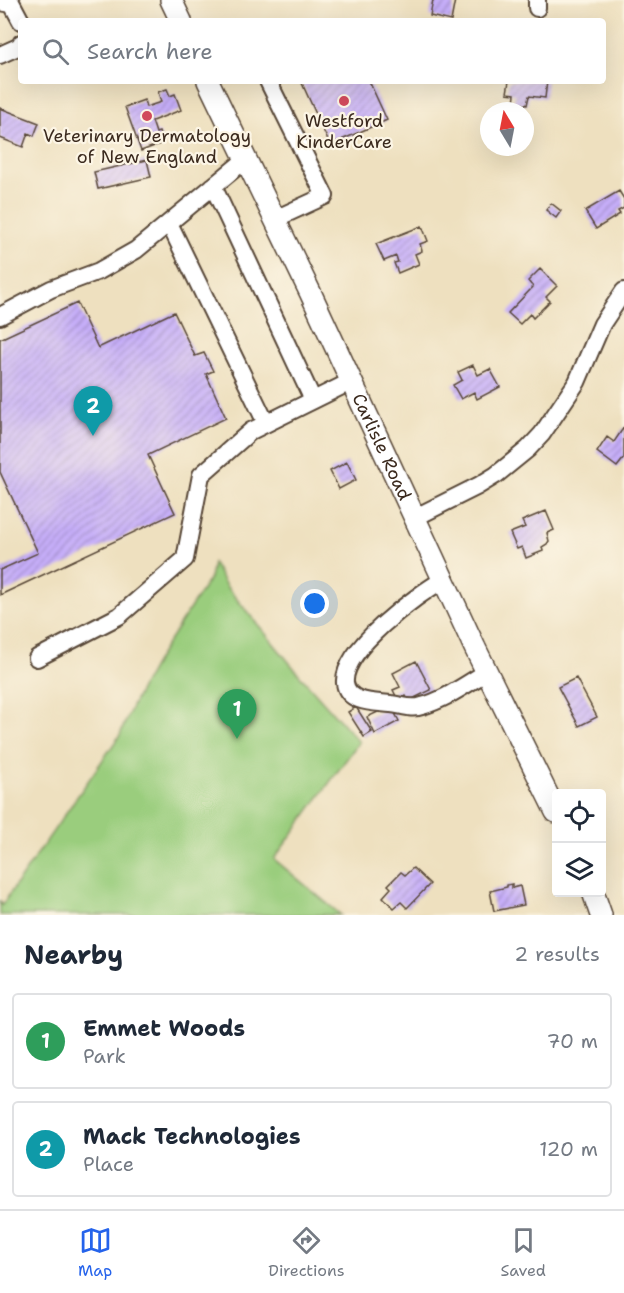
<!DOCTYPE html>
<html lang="en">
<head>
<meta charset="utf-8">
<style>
  body { margin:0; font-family:"Shantell Sans",sans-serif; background:#f2f2f3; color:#1f2937 }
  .controls { position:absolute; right:18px; bottom:18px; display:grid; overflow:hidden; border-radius:6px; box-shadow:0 6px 24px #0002 }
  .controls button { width:54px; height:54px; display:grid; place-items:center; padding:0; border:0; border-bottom:2px solid #e0e1e3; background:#fff; color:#1f2937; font:30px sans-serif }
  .compass { position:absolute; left:480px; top:102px; width:54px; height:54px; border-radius:50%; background:#fff; box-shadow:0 6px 24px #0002; rotate:350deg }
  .you { position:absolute; left:315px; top:604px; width:21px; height:21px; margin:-15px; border:4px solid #fff; border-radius:50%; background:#1a73e8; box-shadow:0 0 0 9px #1a73e833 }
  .badge { display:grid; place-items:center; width:39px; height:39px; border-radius:50%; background:#2563eb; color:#fff; font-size:20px; font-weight:700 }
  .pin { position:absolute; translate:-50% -50px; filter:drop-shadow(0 2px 3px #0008) }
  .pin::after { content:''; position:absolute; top:32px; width:21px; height:18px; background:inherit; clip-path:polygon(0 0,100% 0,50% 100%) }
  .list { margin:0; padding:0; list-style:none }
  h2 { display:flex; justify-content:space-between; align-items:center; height:78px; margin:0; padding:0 24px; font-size:26px }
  h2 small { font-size:20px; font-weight:400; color:#747a83 }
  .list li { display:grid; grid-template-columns:39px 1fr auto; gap:18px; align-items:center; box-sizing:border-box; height:96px; margin:0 12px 12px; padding:0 12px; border:2px solid #e0e1e3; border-radius:6px }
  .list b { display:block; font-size:22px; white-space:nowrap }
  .list p { margin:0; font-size:20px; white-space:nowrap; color:#747a83 }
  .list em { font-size:20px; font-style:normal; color:#747a83 }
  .icon { flex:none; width:33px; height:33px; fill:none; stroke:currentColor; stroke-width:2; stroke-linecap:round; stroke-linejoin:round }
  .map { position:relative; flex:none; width:624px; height:915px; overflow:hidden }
  .search { position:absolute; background:#fff; box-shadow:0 6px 24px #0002; left:18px; right:18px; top:18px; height:66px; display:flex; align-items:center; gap:15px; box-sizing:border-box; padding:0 21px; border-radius:6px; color:#747a83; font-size:22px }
  .sheet { height:294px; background:#fff }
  nav { display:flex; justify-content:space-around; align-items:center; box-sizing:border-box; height:84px; border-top:2px solid #e0e1e3; background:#fff; font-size:16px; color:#747a83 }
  nav a { display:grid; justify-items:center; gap:3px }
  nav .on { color:#2563eb }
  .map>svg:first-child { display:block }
  .park { fill:#9acd7d; stroke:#6a7c4e; stroke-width:1.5 }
  .building { fill:url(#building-hatch) }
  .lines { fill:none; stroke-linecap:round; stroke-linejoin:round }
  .minor-casing { stroke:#564536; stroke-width:20 }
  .major-casing { stroke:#564536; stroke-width:24 }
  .minor { stroke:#fff; stroke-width:16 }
  .major { stroke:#fff; stroke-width:21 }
  .poi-dot { fill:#d1495b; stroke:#fcf5e5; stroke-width:2 }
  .labels { text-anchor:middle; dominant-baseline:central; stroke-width:4.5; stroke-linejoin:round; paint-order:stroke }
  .poi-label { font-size:18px; fill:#3b2a1e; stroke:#fcf5e5 }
  .street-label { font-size:18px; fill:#3b2a1e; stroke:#fcf5e5 }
</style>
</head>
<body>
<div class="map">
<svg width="624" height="915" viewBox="0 0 624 915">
  <defs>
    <pattern id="building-hatch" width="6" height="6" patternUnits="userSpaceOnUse" patternTransform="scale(1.5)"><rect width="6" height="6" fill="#c6aef9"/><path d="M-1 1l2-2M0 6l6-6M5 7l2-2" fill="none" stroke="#a28ec9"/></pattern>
  </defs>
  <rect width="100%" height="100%" fill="#fcf5e5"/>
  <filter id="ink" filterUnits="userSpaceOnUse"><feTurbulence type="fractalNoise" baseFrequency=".0167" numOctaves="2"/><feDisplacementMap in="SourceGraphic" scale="12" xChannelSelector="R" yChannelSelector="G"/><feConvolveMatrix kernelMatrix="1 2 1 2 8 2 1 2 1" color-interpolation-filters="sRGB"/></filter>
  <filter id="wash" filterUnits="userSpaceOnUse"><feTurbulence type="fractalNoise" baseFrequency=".008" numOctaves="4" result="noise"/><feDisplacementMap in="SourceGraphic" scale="24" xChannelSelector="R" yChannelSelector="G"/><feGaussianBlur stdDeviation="1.35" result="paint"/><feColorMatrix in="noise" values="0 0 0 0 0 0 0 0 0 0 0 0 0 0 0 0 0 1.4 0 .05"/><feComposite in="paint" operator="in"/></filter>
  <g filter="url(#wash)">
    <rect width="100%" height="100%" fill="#eee0bf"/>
    <!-- park -->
    <path class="park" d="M213,563L226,586L303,679L359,742L274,859L341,915H0V900L2,905L120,735C141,678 177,629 210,578Z"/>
    <g id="blocks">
      <!-- building -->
      <path class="building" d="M433,0H455L451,21L430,16Z
        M301,81H369L387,120L330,145Z
        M509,81H547L545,98L529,96L527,105L514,103L515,94L507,93Z
        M167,89L170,96L175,94L181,110L152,121L156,133L159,132L161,137L158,138L160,144L141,151L125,107L144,100L146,107L161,102L158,92Z
        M0,108L39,123L34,136L28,133L23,147L0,138Z
        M147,160L151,177L98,189L94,172Z
        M619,191L624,199V208L618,211L620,214L596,229L585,211Z
        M551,203L561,211L556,218L546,210Z
        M422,226L428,241L420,244L422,251L415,254L419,264L398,273L394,263L398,262L396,256L384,261L376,244Z
        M540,269L557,286L546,297L550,301L533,318L530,314L520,324L508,313L533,287L528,281Z
        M77,303L98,348L174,312L195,356L204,353L213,371L206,374L226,418L148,455L175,513L0,595V570L38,553L0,472V339Z
        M473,365L478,375L490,369L500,387L477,399L474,392L461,399L453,385L462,380L458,372Z
        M624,427V458L617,467L597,452L607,437L614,442Z
        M347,462L356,480L339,489L330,471Z
        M546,511L554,530L547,533L549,541L547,544L542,547L543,551L526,558L522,547L517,549L510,533L525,527L522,521Z
        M416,661L431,690L408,701L406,696L398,700L393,690L400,687L393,673Z
        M576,678L597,717L579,726L558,687Z
        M391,706L399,721L375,734L367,717Z
        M356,707L372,732L364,737L348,712Z
        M413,868L430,884L407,908L401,902L394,908L383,897L391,888L388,885L401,872L405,875Z
        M512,884V888L520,886L524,905L494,911L490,891L507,887V885Z"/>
    </g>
  </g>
  <g filter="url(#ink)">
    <use href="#blocks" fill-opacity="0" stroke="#564536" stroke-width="1.5"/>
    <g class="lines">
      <defs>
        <path id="minor" d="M537,0V8
          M0,2L12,4L21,21
          M0,55L20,46L21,43
          M268,81L325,196L275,219
          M213,186L313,400
          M169,223L266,423
          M0,316L51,289L99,271L136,250L245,160
          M414,518L478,486L496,475L528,449L542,434L577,382L602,324L624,291
          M443,580C417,595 342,649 345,683C348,704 376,702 391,704C402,705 411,710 422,706C445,700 466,684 487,672
          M37,658L119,616L185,559L201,475L251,431L352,381"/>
        <g id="major">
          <path d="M171,0L181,21"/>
          <path id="s1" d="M208,81L310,292L475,648L556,812"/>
          <path d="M593,892L601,915"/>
        </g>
      </defs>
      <!-- minor casing -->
      <use href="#minor" class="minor-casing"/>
      <!-- major casing -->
      <use href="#major" class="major-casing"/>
      <!-- minor -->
      <use href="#minor" class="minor"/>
      <!-- major -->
      <use href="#major" class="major"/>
    </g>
  </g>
  <!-- markers -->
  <g class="poi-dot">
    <circle cx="344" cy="101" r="6"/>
    <circle cx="147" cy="116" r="6"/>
  </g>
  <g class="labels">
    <!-- poi labels -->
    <g class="poi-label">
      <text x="344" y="121">Westford<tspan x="344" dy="21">KinderCare</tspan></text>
      <text x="147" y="136">Veterinary Dermatology<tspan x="147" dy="21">of New England</tspan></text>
    </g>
    <!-- street labels -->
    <g class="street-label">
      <text stroke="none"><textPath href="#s1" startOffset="405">Carlisle Road</textPath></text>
    </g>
  </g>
</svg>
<div class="controls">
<button><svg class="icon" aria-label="locate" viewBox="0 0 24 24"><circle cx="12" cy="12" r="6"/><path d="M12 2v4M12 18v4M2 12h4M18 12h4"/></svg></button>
<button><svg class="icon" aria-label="layers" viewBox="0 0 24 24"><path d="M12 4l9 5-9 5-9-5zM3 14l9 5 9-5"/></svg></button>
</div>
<svg class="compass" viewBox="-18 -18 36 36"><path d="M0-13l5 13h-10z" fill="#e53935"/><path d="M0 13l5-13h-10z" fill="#747a83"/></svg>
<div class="you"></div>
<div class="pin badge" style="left:237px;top:739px;background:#2e9e5b">1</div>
<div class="pin badge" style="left:93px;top:436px;background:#0f9aa8">2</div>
<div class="search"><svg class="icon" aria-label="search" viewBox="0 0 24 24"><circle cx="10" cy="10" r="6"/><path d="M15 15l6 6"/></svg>Search here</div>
</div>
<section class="sheet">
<h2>Nearby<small>2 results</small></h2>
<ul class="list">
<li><span class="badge" style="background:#2e9e5b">1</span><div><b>Emmet Woods</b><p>Park</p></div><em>70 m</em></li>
<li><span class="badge" style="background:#0f9aa8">2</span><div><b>Mack Technologies</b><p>Place</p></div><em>120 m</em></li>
</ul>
</section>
<nav>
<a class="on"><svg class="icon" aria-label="map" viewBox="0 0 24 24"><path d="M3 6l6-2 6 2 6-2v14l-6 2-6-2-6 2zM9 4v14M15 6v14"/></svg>Map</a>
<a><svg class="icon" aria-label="directions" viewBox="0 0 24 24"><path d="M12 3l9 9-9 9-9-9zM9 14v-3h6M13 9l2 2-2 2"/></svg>Directions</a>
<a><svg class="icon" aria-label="saved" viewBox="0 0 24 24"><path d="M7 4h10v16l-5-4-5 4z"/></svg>Saved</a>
</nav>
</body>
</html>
